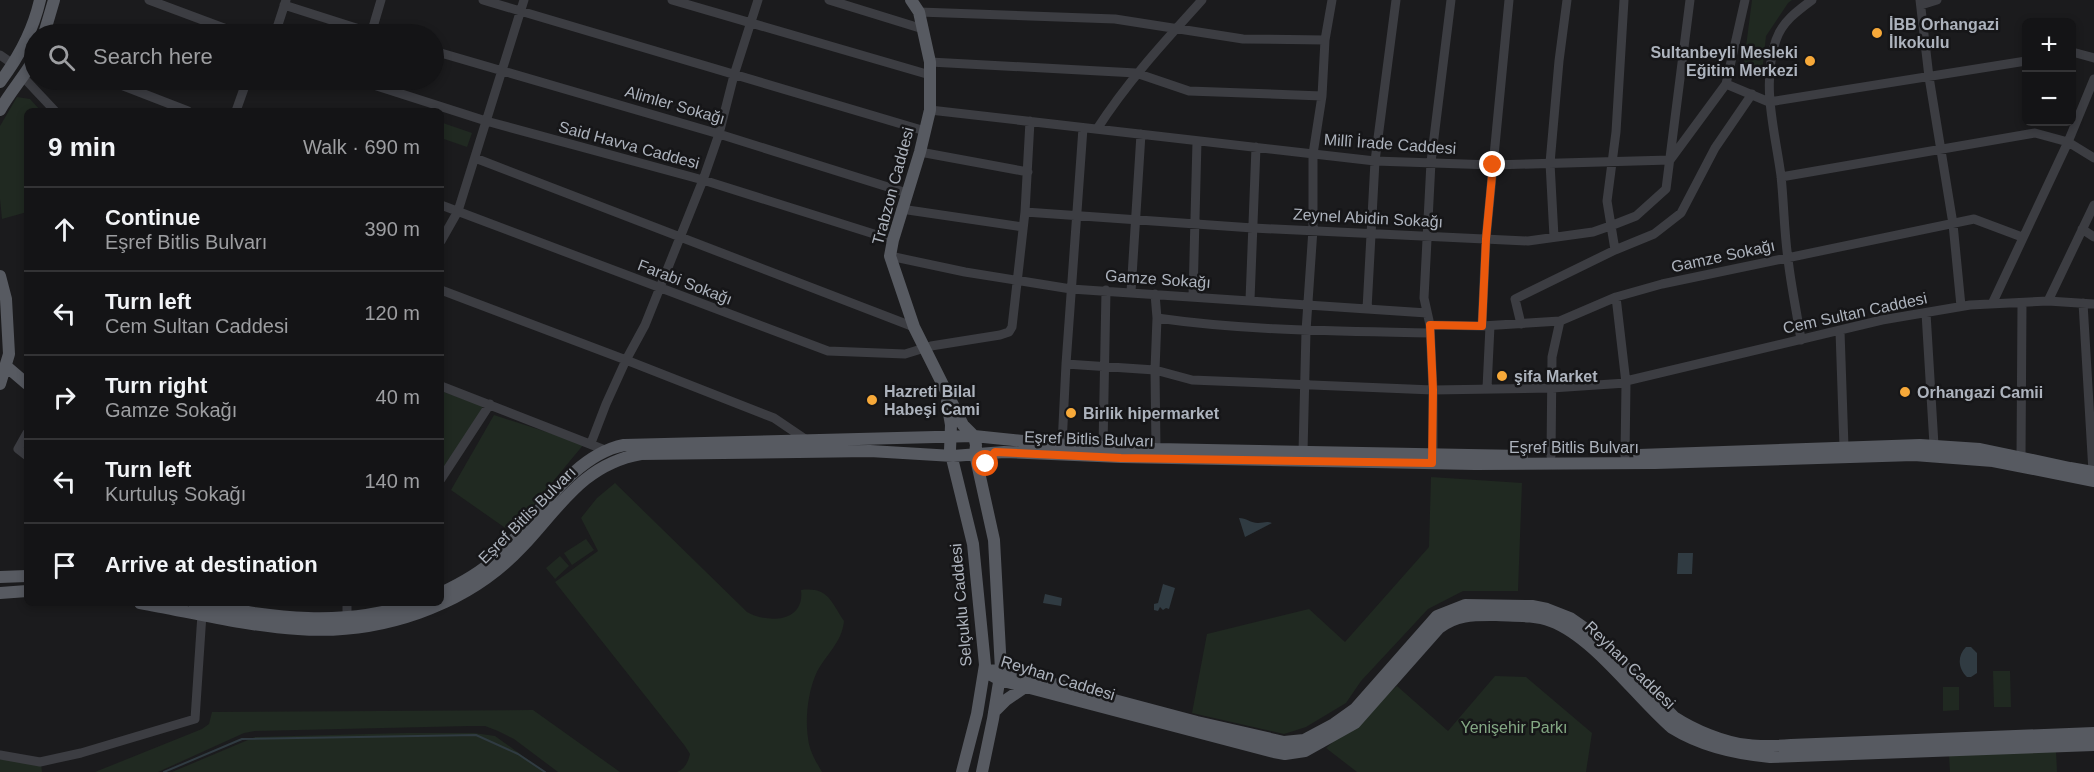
<!DOCTYPE html>
<html lang="en">
<head>
<meta charset="utf-8">
<style>
  body { margin:0; font-family:Arial,sans-serif; background:#212123; color:#f1f3f6 }
  .controls { position:absolute; right:18px; top:18px; display:grid; overflow:hidden; border-radius:9px; box-shadow:0 3px 9px #0003 }
  .controls button { width:54px; height:54px; display:grid; place-items:center; padding:0; border:0; border-bottom:2px solid #333335; background:#141416; color:#f1f3f6; font:30px sans-serif }
  .stop { position:absolute; width:18px; height:18px; margin:-14px; border:4px solid #ea580c; border-radius:50%; background:#fff }
  .stop.end { background:#ea580c; border-color:#fff; box-shadow:0 2px 6px #0008 }
  .list { margin:0; padding:0; list-style:none }
  h2 { display:flex; justify-content:space-between; align-items:center; height:78px; margin:0; padding:0 24px; font-size:26px }
  h2 small { font-size:20px; font-weight:400; color:#9d9ea1 }
  .list li { display:grid; grid-template-columns:39px 1fr auto; gap:18px; align-items:center; box-sizing:border-box; height:84px; padding:0 24px; border-top:2px solid #333335 }
  .list b { display:block; font-size:22px; white-space:nowrap }
  .list p { margin:0; font-size:20px; white-space:nowrap; color:#9d9ea1 }
  .list em { font-size:20px; font-style:normal; color:#9d9ea1 }
  .icon { flex:none; width:33px; height:33px; fill:none; stroke:currentColor; stroke-width:2; stroke-linecap:round; stroke-linejoin:round }
  .map { position:relative; flex:none; width:2094px; height:772px; overflow:hidden }
  .search { position:absolute; background:#141416; box-shadow:0 3px 9px #0003; left:24px; top:24px; width:420px; height:66px; display:flex; align-items:center; gap:15px; box-sizing:border-box; padding:0 21px; border-radius:33px; color:#9d9ea1; font-size:22px }
  .panel { position:absolute; background:#141416; box-shadow:0 3px 9px #0003; left:24px; top:108px; width:420px; height:498px; border-radius:9px }
  .map>svg:first-child { display:block }
  .green { fill:#202921 }
  .water { fill:#303b42 }
  .lines { fill:none; stroke-linecap:round; stroke-linejoin:round }
  .stream { stroke:#303b42; stroke-width:2 }
  .minor { stroke:#3c3d42; stroke-width:9 }
  .major { stroke:#575a61; stroke-width:12 }
  .route { stroke:#ea580c; stroke-width:8 }
  .poi-dot { fill:#f7a939; stroke:#161618; stroke-width:2 }
  .labels { text-anchor:middle; dominant-baseline:central; stroke-width:5; stroke-linejoin:round; paint-order:stroke }
  .poi-label { font-size:16px; font-weight:bold; fill:#adb3bd; stroke:#161618; text-anchor:start }
  .street-label { font-size:16px; fill:#adb3bd; stroke:#161618 }
  .park-label { font-size:16px; fill:#84a884; stroke:#161618 }
</style>
</head>
<body>
<div class="map">
<svg width="2094" height="772" viewBox="0 0 2094 772">
  <rect width="100%" height="100%" fill="#1b1b1d"/>
  <!-- green -->
  <path class="green" d="M1752,0H1792L1788,3L1766,36L1762,74L1758,79L1749,76L1743,70Z
    M17,97L30,99L41,111H27V212L2,219L0,199V126Z
    M443,123L472,133L467,147L441,138Z
    M441,391L483,406L471,433L441,481Z
    M494,415L584,444L511,532L451,490Z
    M1431,477L1522,483L1518,591H1463L1428,609L1361,681L1346,703L1306,727L1284,734L1192,713L1207,634L1309,609L1345,642L1429,547Z
    M615,483L747,612C768,624 805,622 801,590C828,587 830,600 844,621C842,643 825,655 816,674C808,692 805,718 808,738C809,750 816,762 822,772H677C685,769 688,762 690,754L685,746L555,582L598,551L581,518L597,498Z
    M586,539L594,550L572,565L564,553Z
    M560,556L569,566L555,579L546,568Z
    M1993,671H2010L2011,707H1994Z
    M1495,676L1526,677L1592,733L1586,772H1357L1326,748L1397,686L1448,731Z
    M1943,687H1959V710L1943,711Z
    M533,710L620,772H558L514,739L498,731L485,726H470L255,731L244,733L158,772H95L202,729L209,724L212,712Z
    M406,733H474L495,736L545,772H172L255,737Z
    M2056,751L2057,772H1950L1949,755Z
    M0,759L41,764L42,772H0Z"/>
  <!-- water -->
  <path class="water" d="M1239,518C1246,518 1251,523 1258,523C1264,523 1266,521 1272,523L1245,537Z
    M1678,553H1693L1692,574H1677Z
    M1163,584L1175,588L1169,609L1166,608L1163,610L1160,607L1158,611L1154,610V604L1158,603Z
    M1045,594L1062,598L1061,606L1043,603Z
    M1966,647H1971L1977,653V673L1971,677H1967C1958,668 1957,656 1966,647Z"/>
  <g class="lines">
    <!-- stream -->
    <path class="stream" d="M164,772L242,739L476,735L518,754L545,772"/>
    <!-- minor -->
    <path class="minor" d="M149,0L240,34
      M483,0L925,131
      M672,0L930,75
      M829,0L923,29
      M1920,0L1929,77L1953,224L1961,306
      M284,5L375,34
      M1921,5L1937,0
      M919,12L1115,19L1243,39L1325,40
      M275,34L286,0
      M371,34L381,0
      M434,51L719,134L907,193
      M2072,54L2076,53L2094,58
      M0,55L13,64
      M930,62L1136,73L1189,91L1322,96
      M24,78L55,111
      M108,80L188,111
      M358,80L486,121L703,180L893,240
      M1726,84L1769,102
      M1769,102L2026,61
      M930,110L1375,161L1493,165L1670,160L1726,84L1745,0
      M236,111L247,80
      M1097,129C1127,82 1164,42 1202,0
      M920,152L1028,172
      M475,158L914,327
      M1781,177L2035,133L2068,142L2094,158
      M441,205L828,351L905,354L931,346L1000,335L1009,332L1012,327L1025,212L1030,121
      M901,209L1023,227
      M1025,212L1253,228L1528,241L1593,232L1613,225L1636,216L1666,189L1690,0
      M2082,229L2094,237
      M1554,237L1550,163L1559,61L1567,0
      M441,241L458,211L524,0
      M1615,250L1607,201L1616,132L1624,0
      M890,256L965,272L1071,289L1427,313
      M441,290L626,360L774,418L805,439V442
      M1131,292L1141,134
      M1155,294L1157,318L1155,370L1156,449
      M1193,296L1197,141
      M1616,297L1626,383L1625,456
      M1250,300L1256,147
      M2048,301L2094,205
      M2083,303L2093,472
      M1992,304L2068,142L2094,79
      M1367,309L1375,161L1396,0
      M1926,313L1934,445
      M1157,318C1247,331 1339,331 1430,333
      M1521,324L1515,299L1615,250L1654,234L1681,213L1715,148L1752,94
      M1430,325L1482,326L1560,321L1616,297L1662,284L1974,219L2022,237
      M1482,326L1486,239L1509,0
      M1840,331L1844,447
      M1801,340C1797,313 1791,286 1788,259C1784,231 1784,204 1781,176C1775,131 1761,85 1776,40C1782,22 1797,11 1812,0
      M1066,364L1155,370L1192,380L1433,390L1552,388L1626,383
      M1626,381L1882,320L1970,305L2048,301L2094,304
      M441,386L605,450
      M1487,388L1490,326
      M27,433L18,449L27,456
      M591,443L606,404L626,360L645,325L703,180L719,134L734,75L758,0
      M1062,445L1066,364L1083,128
      M1103,447L1106,290
      M1303,452L1306,331L1313,229V154L1322,96L1325,40L1332,0
      M1551,456L1552,357L1560,321
      M1433,458V390L1430,325L1424,298L1431,162L1451,0
      M2021,458L2022,303
      M441,479L490,404
      M347,603V622
      M0,755L40,762L81,753L195,719L202,614"/>
    <!-- major -->
    <path class="major" d="M911,0L919,12L930,62V110L920,152L893,240L890,256L914,327L963,425L974,436L976,445L975,454L994,540L1001,670L993,719L982,772
      M44,34L54,0
      M0,82C19,57 33,31 40,0
      M0,110C10,92 24,77 34,59
      M0,276L6,299L9,354L0,384
      M6,366L27,384
      M947,402L951,425L950,450L973,544L985,665L977,714L962,772
      M1639,455L1920,445L1980,449L2070,468L2094,472
      M0,577L27,576
      M0,593L27,591
      M441,593C460,584 480,573 495,559C535,523 569,456 624,445L974,436L1062,445L1156,449L1522,456
      M140,603C191,612 246,626 298,629C378,635 466,607 522,547C559,508 583,464 641,454L870,451L953,456L1004,452L1121,457L1475,464L1655,463L1914,455L1993,461L2094,481
      M194,603C274,617 337,629 417,603
      M984,671L1000,680L1274,752L1285,754L1305,751L1355,723L1439,628C1457,614 1475,615 1496,615C1515,616 1534,615 1551,621C1594,637 1636,697 1672,728C1701,746 1736,754 1770,757L2094,745
      M984,671L1001,670L1197,722L1284,742L1304,740L1334,724L1355,709L1437,616L1465,605L1532,606L1547,609L1570,618L1593,634L1674,717C1694,730 1724,743 1748,745C1762,747 1777,746 1791,745L2094,733
      M994,712L1006,700L1025,687"/>
  </g>
  <g class="lines">
    <!-- route -->
    <path class="route" d="M986,464L995,452L1121,458L1432,463L1433,390L1430,325L1482,326L1486,239L1493,165"/>
  </g>
  <!-- markers -->
  <g class="poi-dot">
    <circle cx="1877" cy="33" r="6"/>
    <circle cx="1810" cy="61" r="6"/>
    <circle cx="1502" cy="376" r="6"/>
    <circle cx="1905" cy="392" r="6"/>
    <circle cx="872" cy="400" r="6"/>
    <circle cx="1071" cy="413" r="6"/>
  </g>
  <g class="labels">
    <!-- poi labels -->
    <g class="poi-label">
      <text x="1889" y="24">İBB Orhangazi<tspan x="1889" dy="18">İlkokulu</tspan></text>
      <text x="1798" y="52" text-anchor="end">Sultanbeyli Mesleki<tspan x="1798" dy="18">Eğitim Merkezi</tspan></text>
      <text x="1514" y="376">şifa Market</text>
      <text x="884" y="391">Hazreti Bilal<tspan x="884" dy="18">Habeşi Cami</tspan></text>
      <text x="1917" y="392">Orhangazi Camii</text>
      <text x="1083" y="413">Birlik hipermarket</text>
    </g>
    <!-- street labels -->
    <g class="street-label">
      <text transform="translate(675 105) rotate(16)">Alimler Sokağı</text>
      <text transform="translate(1390 144) rotate(4)">Millî İrade Caddesi</text>
      <text transform="translate(629 145) rotate(15)">Said Havva Caddesi</text>
      <text transform="translate(893 186) rotate(-75)">Trabzon Caddesi</text>
      <text transform="translate(1368 218) rotate(3)">Zeynel Abidin Sokağı</text>
      <text transform="translate(1723 256) rotate(-12)">Gamze Sokağı</text>
      <text transform="translate(1158 279) rotate(4)">Gamze Sokağı</text>
      <text transform="translate(685 282) rotate(21)">Farabi Sokağı</text>
      <text transform="translate(1855 313) rotate(-12)">Cem Sultan Caddesi</text>
      <text transform="translate(1089 439) rotate(2)">Eşref Bitlis Bulvarı</text>
      <text x="1574" y="447">Eşref Bitlis Bulvarı</text>
      <text transform="translate(527 515) rotate(-45)">Eşref Bitlis Bulvarı</text>
      <text transform="translate(961 605) rotate(-95)">Selçuklu Caddesi</text>
      <text transform="translate(1630 665) rotate(44)">Reyhan Caddesi</text>
      <text transform="translate(1058 678) rotate(17)">Reyhan Caddesi</text>
    </g>
    <!-- park labels -->
    <g class="park-label">
      <text x="1514" y="727">Yenişehir Parkı</text>
    </g>
  </g>
</svg>
<div class="controls">
<button>+</button>
<button>−</button>
</div>
<div class="stop" style="left:986px;top:464px"></div>
<div class="stop end" style="left:1493px;top:165px"></div>
<div class="search"><svg class="icon" aria-label="search" viewBox="0 0 24 24"><circle cx="10" cy="10" r="6"/><path d="M15 15l6 6"/></svg>Search here</div>
<section class="panel">
<h2>9 min<small>Walk · 690 m</small></h2>
<ul class="list">
<li><svg class="icon" aria-label="ahead" viewBox="0 0 24 24"><path d="M12 20V5M6 11l6-6 6 6"/></svg><div><b>Continue</b><p>Eşref Bitlis Bulvarı</p></div><em>390 m</em></li>
<li><svg class="icon" aria-label="left" viewBox="0 0 24 24"><path d="M17 20v-9H6M10 6l-5 5 5 5"/></svg><div><b>Turn left</b><p>Cem Sultan Caddesi</p></div><em>120 m</em></li>
<li><svg class="icon" aria-label="right" viewBox="0 0 24 24"><path d="M7 20v-9h11M14 6l5 5-5 5"/></svg><div><b>Turn right</b><p>Gamze Sokağı</p></div><em>40 m</em></li>
<li><svg class="icon" aria-label="left" viewBox="0 0 24 24"><path d="M17 20v-9H6M10 6l-5 5 5 5"/></svg><div><b>Turn left</b><p>Kurtuluş Sokağı</p></div><em>140 m</em></li>
<li><svg class="icon" aria-label="arrive" viewBox="0 0 24 24"><path d="M6 21V4h12l-3 4 3 4H6"/></svg><div><b>Arrive at destination</b></div></li>
</ul>
</section>
</div>
</body>
</html>
